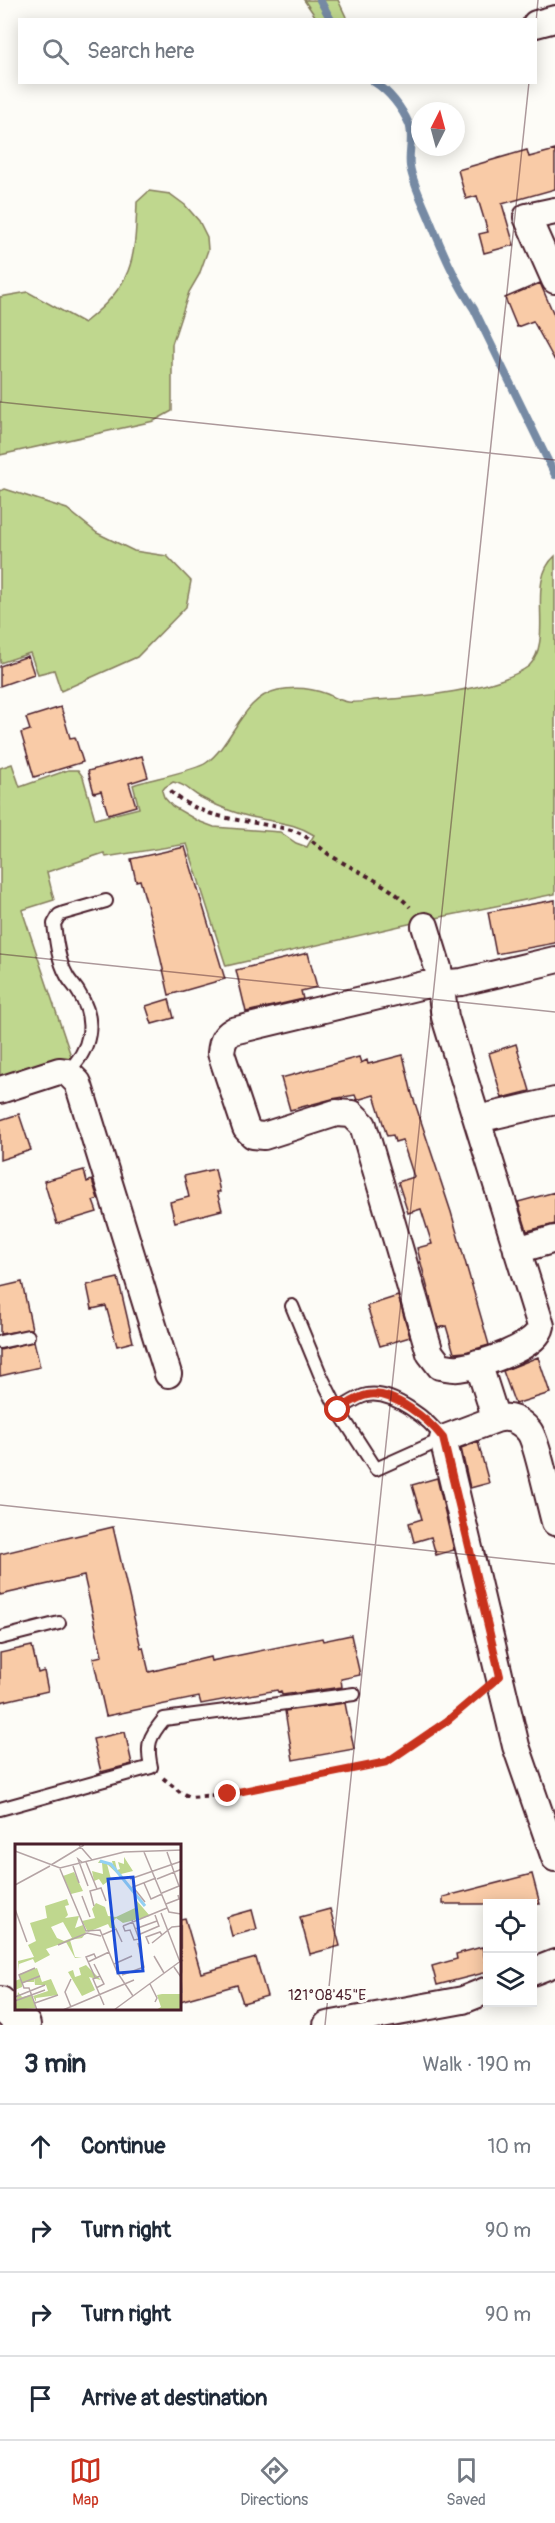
<!DOCTYPE html>
<html lang="en">
<head>
<meta charset="utf-8">
<style>
  body { margin:0; font-family:Pangolin,sans-serif; background:#f6f6f7; color:#1f2937 }
  .controls { position:absolute; right:18px; bottom:18px; display:grid; overflow:hidden; border-radius:0px; box-shadow:0 3px 15px #0003 }
  .controls button { width:54px; height:54px; display:grid; place-items:center; padding:0; border:0; border-bottom:2px solid #e0e1e3; background:#fff; color:#1f2937; font:30px sans-serif }
  .compass { position:absolute; left:411px; top:102px; width:54px; height:54px; border-radius:50%; background:#fff; box-shadow:0 3px 15px #0003; rotate:6deg }
  .stop { position:absolute; width:18px; height:18px; margin:-14px; border:4px solid #c8321e; border-radius:50%; background:#fff }
  .stop.end { background:#c8321e; border-color:#fff; box-shadow:0 2px 6px #0008 }
  .list { margin:0; padding:0; list-style:none }
  h2 { display:flex; justify-content:space-between; align-items:center; height:78px; margin:0; padding:0 24px; font-size:26px }
  h2 small { font-size:20px; font-weight:400; color:#747a83 }
  .list li { display:grid; grid-template-columns:39px 1fr auto; gap:18px; align-items:center; box-sizing:border-box; height:84px; padding:0 24px; border-top:2px solid #e0e1e3 }
  .list b { display:block; font-size:22px; white-space:nowrap }
  .list em { font-size:20px; font-style:normal; color:#747a83 }
  .icon { flex:none; width:33px; height:33px; fill:none; stroke:currentColor; stroke-width:2; stroke-linecap:round; stroke-linejoin:round }
  .map { position:relative; flex:none; width:555px; height:2025px; overflow:hidden }
  .search { position:absolute; background:#fff; box-shadow:0 3px 15px #0003; left:18px; right:18px; top:18px; height:66px; display:flex; align-items:center; gap:15px; box-sizing:border-box; padding:0 21px; border-radius:0px; color:#747a83; font-size:22px }
  .sheet { height:414px; background:#fff }
  nav { display:flex; justify-content:space-around; align-items:center; box-sizing:border-box; height:84px; border-top:2px solid #e0e1e3; background:#fff; font-size:16px; color:#747a83 }
  nav a { display:grid; justify-items:center; gap:3px }
  nav .on { color:#c8321e }
  .map>svg:first-child { display:block }
  .green { fill:#bfd78e; stroke:#847b5c; stroke-width:1.5; fill-rule:evenodd }
  .lines { fill:none; stroke-linecap:round; stroke-linejoin:round }
  .stream { stroke:#768aa4; stroke-width:8 }
  .building { fill:#f9cba7; stroke:#4a1f2b; stroke-width:1.5 }
  .service-casing { stroke:#4a1f2b; stroke-width:16 }
  .minor-casing { stroke:#4a1f2b; stroke-width:30 }
  .tertiary-casing { stroke:#4a1f2b; stroke-width:36 }
  .path { stroke:#4a1f2b; stroke-width:4; stroke-dasharray:4.5 4.5; stroke-linecap:butt }
  .service { stroke:#fdfcf7; stroke-width:12 }
  .minor { stroke:#fdfcf7; stroke-width:26 }
  .tertiary { stroke:#fdfcf7; stroke-width:32 }
  .route { stroke:#c8321e; stroke-width:8 }
  .ticks { fill:none; stroke:#4a1f2b; stroke-width:1.5; stroke-opacity:0.45 }
  .inset-river { fill:none; stroke:#93d1f4; stroke-width:3 }
  .inset-road { fill:none; stroke:#b5a4a5; stroke-width:1.5 }
  .view { fill:#1d4ed8; fill-opacity:0.15; stroke:#1d4ed8; stroke-width:3 }
  .inset-edge { fill:none; stroke:#4a1f2b; stroke-width:3 }
  .ticks-label { font-size:15px; text-anchor:middle; fill:#4a1f2b; stroke:#fdfcf7; stroke-width:6; stroke-linejoin:round; paint-order:stroke }
</style>
</head>
<body>
<div class="map">
<svg width="555" height="2025" viewBox="0 0 555 2025">
  <rect width="100%" height="100%" fill="#fdfcf7"/>
  <filter id="ink" filterUnits="userSpaceOnUse"><feTurbulence type="fractalNoise" baseFrequency=".0167" numOctaves="2"/><feDisplacementMap in="SourceGraphic" scale="12" xChannelSelector="R" yChannelSelector="G"/><feConvolveMatrix kernelMatrix="1 2 1 2 8 2 1 2 1" color-interpolation-filters="sRGB"/></filter>
  <g filter="url(#ink)">
    <!-- green -->
    <path class="green" d="M304,0H338L347,19H317Z
      M149,191L170,194L185,205L199,221L207,237L208,250L199,275L189,292L172,344V411L154,421L0,455V297L28,292L84,323C133,283 135,264 137,202Z
      M5,489L67,509L97,533L134,551L167,556L191,581L186,607L137,657L61,691L54,670L38,674L30,653L0,663V491Z
      M555,556V894L426,920L226,966L187,844L106,857L104,853L47,872L54,900L22,910L72,1059L0,1081V768L12,764L20,787L68,770H78L83,777L95,819L139,808L133,785C147,780 197,770 206,763C234,743 241,698 278,690C294,687 311,688 327,694C333,697 341,701 348,702C356,703 367,701 375,700C416,698 496,690 529,666C555,639 525,582 555,556ZM173,782C187,785 188,790 200,797C216,806 239,815 257,818C278,823 295,823 314,835L307,847L296,843L280,832L214,827L198,821L172,806L164,797L162,791L165,787Z"/>
    <g class="lines">
      <!-- stream -->
      <path class="stream" d="M320,0L331,20
        M374,82C389,91 402,108 409,124C414,138 408,152 410,166C413,184 422,201 429,218C442,250 455,281 474,309L555,475"/>
    </g>
    <!-- building -->
    <path class="building" d="M527,150L529,157L555,150V189L502,204L514,245L484,253L479,234L488,232L477,196L466,199L458,170Z
      M540,283L555,317V361L533,321L517,327L505,298Z
      M28,656L34,674L0,686V666Z
      M61,707L70,738L75,737L83,762L34,777L21,733L30,730L26,718Z
      M142,756L148,777L129,783L136,806L108,814L101,791L94,793L88,771Z
      M185,847L225,979L169,995L154,930L140,880L136,881L131,859Z
      M555,900V943L496,954L488,912Z
      M308,953L317,987L301,991L303,999L246,1012L236,970Z
      M169,999L174,1018L152,1024L146,1006Z
      M516,1044L530,1091L502,1098L489,1053Z
      M403,1055L412,1094L451,1212L489,1345L465,1352L454,1353L446,1326L438,1328L417,1248L432,1244L421,1209L408,1213L398,1182L414,1177L402,1140L395,1142L393,1135L387,1136L374,1095L357,1100L355,1095L332,1099L290,1110L281,1078L359,1057L361,1063L367,1060L368,1064Z
      M19,1114L31,1150L0,1160V1120Z
      M215,1169L220,1192H217L222,1210L175,1222L170,1202L189,1197L184,1176Z
      M84,1170L87,1182L92,1180L98,1199L93,1201L97,1212L57,1224L44,1181Z
      M555,1192V1224L527,1231L518,1202Z
      M118,1278L133,1342L117,1346L106,1306L92,1309L87,1285Z
      M22,1282L32,1329L0,1334V1287Z
      M398,1296L410,1337L380,1346L367,1306Z
      M34,1341L40,1367L0,1376V1350Z
      M538,1357L550,1393L515,1404L503,1371Z
      M478,1442L489,1483L470,1488L461,1448Z
      M437,1478L454,1550L436,1555L431,1537L414,1542L409,1523L422,1519L412,1485Z
      M113,1527L141,1648L143,1647L149,1672L210,1657L211,1661L322,1638L323,1641L351,1635L360,1675L341,1679L342,1687L282,1695L281,1691L278,1692L277,1690L201,1704L199,1697L106,1716L93,1658L102,1656L84,1576L0,1595V1554Z
      M32,1646L38,1673L44,1671L48,1691L0,1702V1653Z
      M345,1703L354,1749L293,1760L285,1711Z
      M125,1732L132,1764L101,1772L93,1739Z
      M532,1874L540,1904H443V1897Z
      M330,1909L340,1946L310,1954L300,1917Z
      M252,1910L257,1929L232,1936L227,1917Z
      M185,1918L201,1973L256,1958L267,1996L243,2003L237,1985L180,2001V1919Z
      M482,1947L488,1972L437,1985L432,1966L457,1959L456,1954Z"/>
    <g class="lines">
      <defs>
        <path id="service" d="M67,1072C91,1050 97,1021 79,993C75,986 69,981 66,974C58,960 56,939 54,924L59,915L64,913L106,901
          M292,1306L320,1374L338,1410L376,1469L443,1439C430,1420 392,1390 367,1395C357,1397 347,1405 338,1410
          M0,1342L28,1336
          M0,1638L59,1623
          M0,1809L151,1767C146,1744 149,1737 164,1719L354,1694"/>
        <path id="minor" d="M536,24L555,19
          M555,211L527,217L555,280
          M425,926L438,968L445,1017L541,1326C537,1348 479,1365 459,1368C453,1369 447,1367 440,1366L430,1353L363,1125L352,1114L336,1113L264,1136L253,1135L246,1128L221,1053C222,1043 224,1036 233,1031L424,985L462,982L555,960
          M0,1090L59,1071L67,1072L78,1083L168,1374
          M478,1119L555,1101
          M517,1250L555,1239
          M478,1363L496,1419C509,1415 520,1420 529,1431C537,1441 550,1505 555,1522
          M496,1419L443,1439L516,1746L555,1858
          M532,1972L555,1963
          M327,2025L463,2000L488,1990"/>
        <path id="tertiary" d="M0,2003L24,2025"/>
      </defs>
      <!-- service casing -->
      <use href="#service" class="service-casing"/>
      <!-- minor casing -->
      <use href="#minor" class="minor-casing"/>
      <!-- tertiary casing -->
      <use href="#tertiary" class="tertiary-casing"/>
      <!-- path -->
      <path class="path" d="M170,791C205,822 248,819 291,830C307,834 317,846 330,855C358,873 387,882 410,907
        M163,1778L181,1793L191,1797L228,1794L387,1762L447,1721L480,1693"/>
      <!-- service -->
      <use href="#service" class="service"/>
      <!-- minor -->
      <use href="#minor" class="minor"/>
      <!-- tertiary -->
      <use href="#tertiary" class="tertiary"/>
    </g>
  </g>
  <g class="lines" filter="url(#ink)">
    <!-- route -->
    <path class="route" d="M228,1794L387,1762L447,1721L500,1676L443,1438C429,1420 392,1389 367,1395C357,1397 347,1405 338,1410"/>
  </g>
  <!-- ticks -->
  <path class="ticks" d="M536,23L538,0M0,402L555,460M0,954L555,1012M0,1505L555,1564M325,2025L529,82"/>
  <!-- overview -->
  <g transform="translate(15 1844)">
    <rect width="166" height="166" fill="#fdfcf7"/>
    <path d="M109,13L118,27L106,30L110,37L92,20L96,35L88,41L84,35L79,37L77,27L88,30L87,19H83L85,16L98,21L97,17H100L102,26L105,25L103,18L109,20ZM59,28L68,47L56,50L48,32ZM52,55L54,61L50,62L53,71L50,74L64,72L60,84L68,81L71,89L67,94L55,96L60,113H67L60,114L51,98L31,105L35,111L20,119L18,115L4,120V127L3,117L19,113L13,101L21,97L15,79L32,74L30,62ZM48,78L57,94L49,97L42,94L36,83ZM122,57L135,72L108,79L101,74L98,78L101,84H95L93,80L73,88L67,77L80,74L77,65L81,59L90,63L93,72L101,73L120,64ZM71,121L86,136L74,133L80,146L67,152L53,128L58,126L60,133L66,131L64,124ZM22,124L27,138L36,135L43,151L21,154V158L18,152L33,147L31,141H20L19,134V138H7V143L0,146V137L5,135L4,130ZM3,148L7,153L16,151L21,164L0,166ZM147,150H166V166H141L146,163L142,151Z" fill="#bfd78e" fill-rule="evenodd"/>
    <path class="inset-river" d="M85,17L96,20L130,62"/>
    <path class="inset-road" d="M64,1L77,16M0,7L45,24L109,8L167,6M129,8L154,68L166,70M152,8L159,28M71,18L82,45M68,19L63,15L73,42M36,21L69,1M58,22L64,39M45,25L71,87L85,86L102,128L118,152M115,35L167,17M142,35L167,25M129,39L136,55L147,50M0,41L35,22M147,49L164,42L159,28M67,52L75,73M130,58L118,43L141,34M151,60L164,55L163,51M79,62L75,47L86,44L91,57M0,65L12,98M146,69L165,118M108,82L152,64M108,82L110,87L115,86L119,96L124,95L117,76M120,85L142,77M87,91L101,85L107,98M123,91L144,82L140,71M137,99L157,83L167,82M134,100L131,93L145,88L147,91M43,101L72,89L86,92M139,112L149,129M73,118L94,108M79,120L89,140L81,144M99,120L117,112M159,123L166,133L167,149M20,124L4,131L9,144H14L22,166M107,131L129,123L123,99M85,132L78,135L89,161M80,133L71,113L79,110L81,114M7,139L25,132M135,140L142,154L140,158M0,153L30,141M0,157L30,146M20,159L43,151M56,163L50,148L56,135M48,166L119,136M99,166L167,116"/>
    <path class="view" d="M118,33L128,127L103,129L93,35Z"/>
    <rect width="166" height="166" class="inset-edge"/>
  </g>
  <g class="ticks-label">
    <text x="327" y="2000">121°08'45"E</text>
  </g>
</svg>
<div class="controls">
<button><svg class="icon" aria-label="locate" viewBox="0 0 24 24"><circle cx="12" cy="12" r="6"/><path d="M12 2v4M12 18v4M2 12h4M18 12h4"/></svg></button>
<button><svg class="icon" aria-label="layers" viewBox="0 0 24 24"><path d="M12 4l9 5-9 5-9-5zM3 14l9 5 9-5"/></svg></button>
</div>
<svg class="compass" viewBox="-18 -18 36 36"><path d="M0-13l5 13h-10z" fill="#e53935"/><path d="M0 13l5-13h-10z" fill="#747a83"/></svg>
<div class="stop" style="left:338px;top:1410px"></div>
<div class="stop end" style="left:228px;top:1794px"></div>
<div class="search"><svg class="icon" aria-label="search" viewBox="0 0 24 24"><circle cx="10" cy="10" r="6"/><path d="M15 15l6 6"/></svg>Search here</div>
</div>
<section class="sheet">
<h2>3 min<small>Walk · 190 m</small></h2>
<ul class="list">
<li><svg class="icon" aria-label="ahead" viewBox="0 0 24 24"><path d="M12 20V5M6 11l6-6 6 6"/></svg><div><b>Continue</b></div><em>10 m</em></li>
<li><svg class="icon" aria-label="right" viewBox="0 0 24 24"><path d="M7 20v-9h11M14 6l5 5-5 5"/></svg><div><b>Turn right</b></div><em>90 m</em></li>
<li><svg class="icon" aria-label="right" viewBox="0 0 24 24"><path d="M7 20v-9h11M14 6l5 5-5 5"/></svg><div><b>Turn right</b></div><em>90 m</em></li>
<li><svg class="icon" aria-label="arrive" viewBox="0 0 24 24"><path d="M6 21V4h12l-3 4 3 4H6"/></svg><div><b>Arrive at destination</b></div></li>
</ul>
</section>
<nav>
<a class="on"><svg class="icon" aria-label="map" viewBox="0 0 24 24"><path d="M3 6l6-2 6 2 6-2v14l-6 2-6-2-6 2zM9 4v14M15 6v14"/></svg>Map</a>
<a><svg class="icon" aria-label="directions" viewBox="0 0 24 24"><path d="M12 3l9 9-9 9-9-9zM9 14v-3h6M13 9l2 2-2 2"/></svg>Directions</a>
<a><svg class="icon" aria-label="saved" viewBox="0 0 24 24"><path d="M7 4h10v16l-5-4-5 4z"/></svg>Saved</a>
</nav>
</body>
</html>
